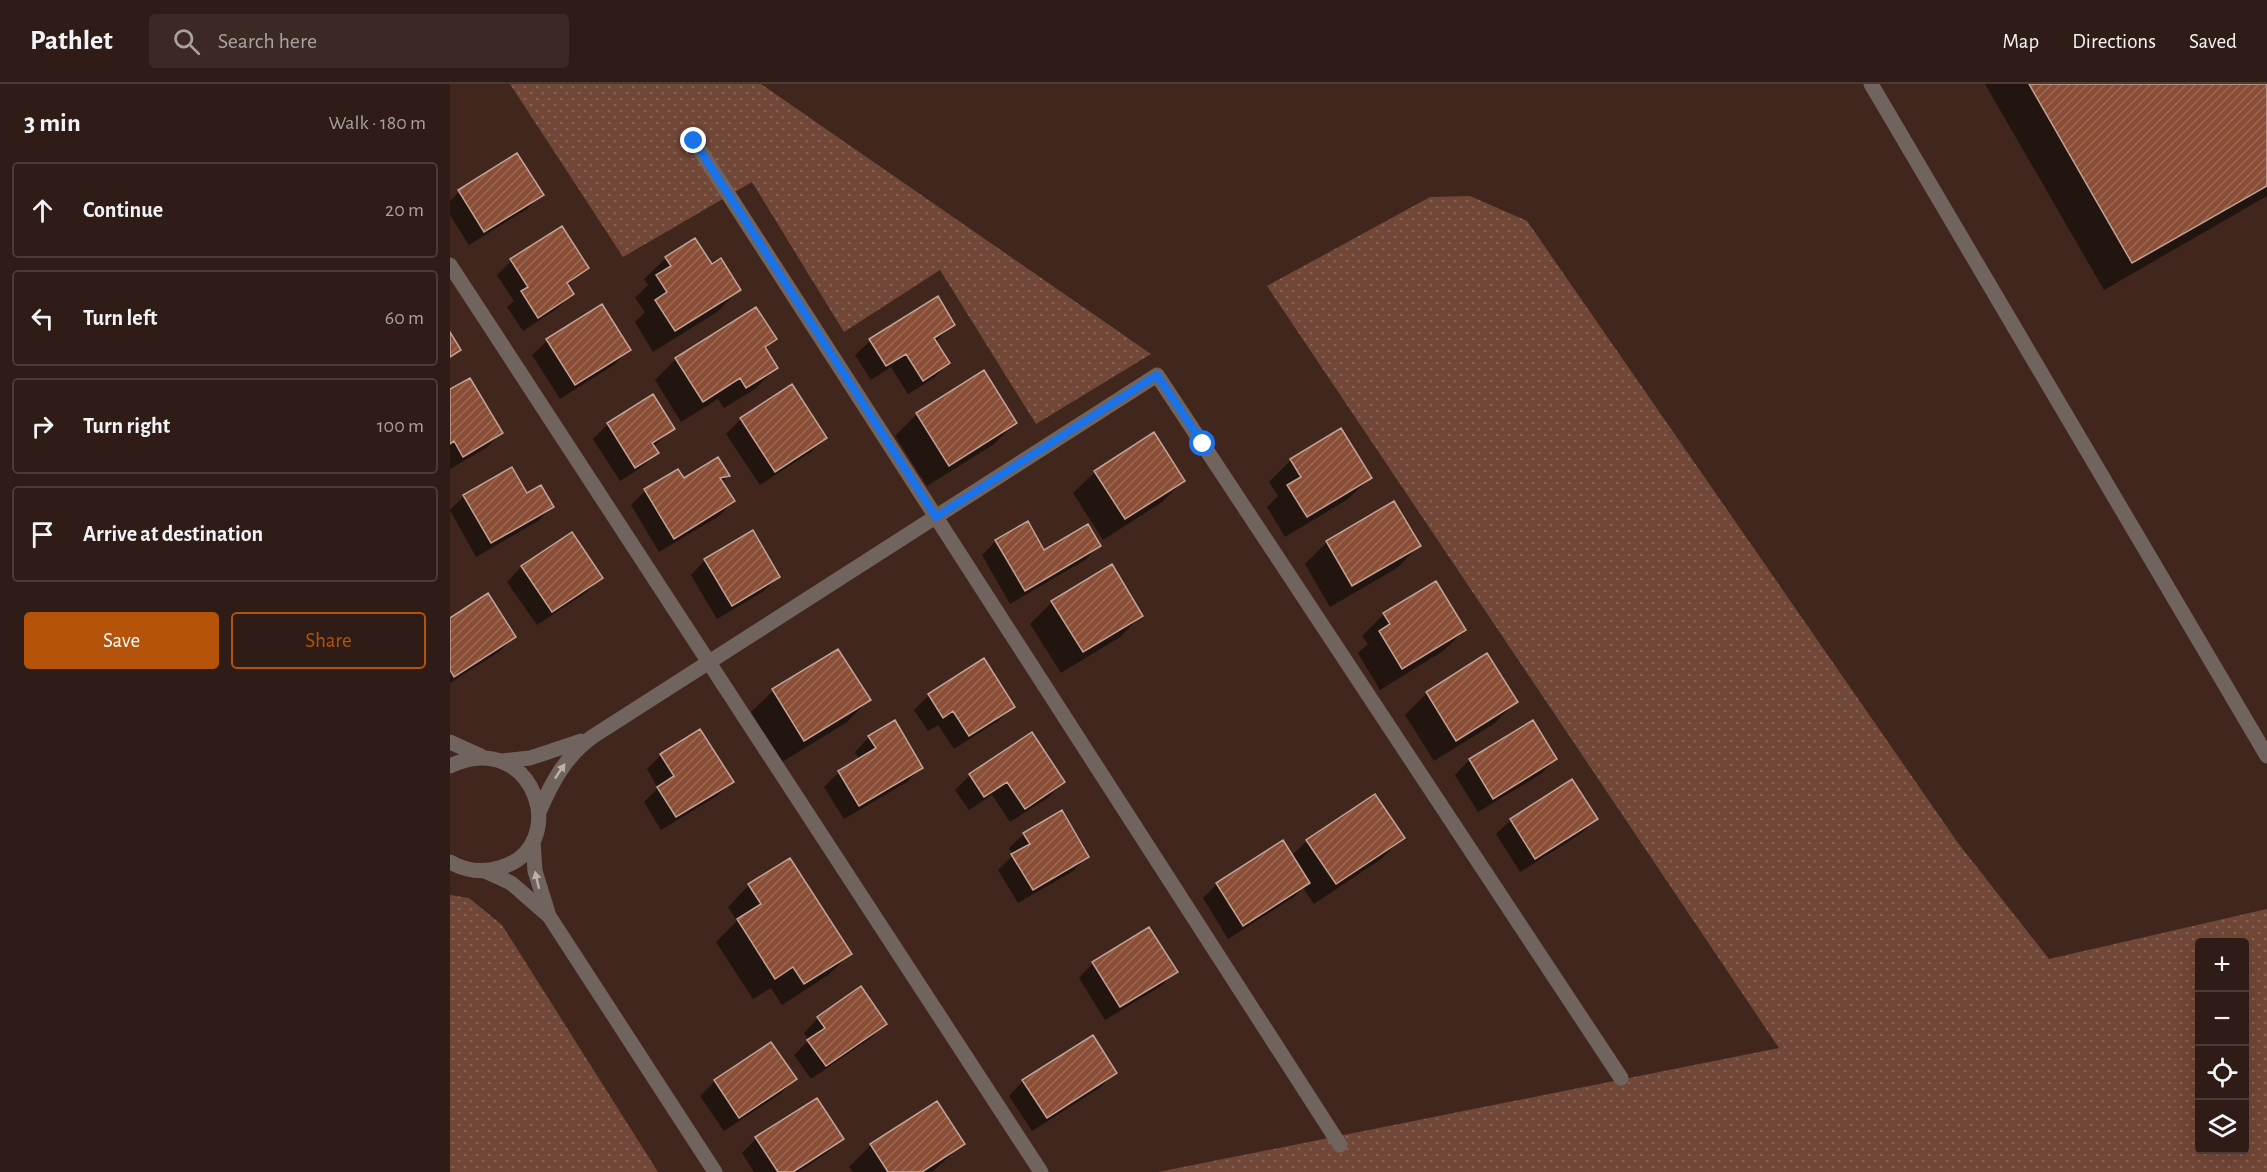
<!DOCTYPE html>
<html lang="en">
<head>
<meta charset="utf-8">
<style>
  body { margin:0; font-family:"Alegreya Sans",sans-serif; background:#3c2923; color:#f1f3f6 }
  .controls { position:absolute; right:18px; bottom:18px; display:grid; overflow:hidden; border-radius:6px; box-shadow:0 6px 24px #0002 }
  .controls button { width:54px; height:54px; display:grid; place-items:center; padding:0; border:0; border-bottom:2px solid #4b3a35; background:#301c16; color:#f1f3f6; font:30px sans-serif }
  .stop { position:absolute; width:18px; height:18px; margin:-14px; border:4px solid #1a73e8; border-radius:50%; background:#fff }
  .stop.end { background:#1a73e8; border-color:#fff; box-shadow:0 2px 6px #0008 }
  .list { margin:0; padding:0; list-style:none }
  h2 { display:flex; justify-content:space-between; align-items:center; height:78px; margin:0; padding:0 24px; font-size:26px }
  h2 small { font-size:20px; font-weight:400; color:#a8a1a1 }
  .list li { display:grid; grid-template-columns:39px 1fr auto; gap:18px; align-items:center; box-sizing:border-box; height:96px; margin:0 12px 12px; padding:0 12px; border:2px solid #4b3a35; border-radius:6px }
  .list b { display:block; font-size:22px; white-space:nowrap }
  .list em { font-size:20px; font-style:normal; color:#a8a1a1 }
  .actions { display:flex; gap:12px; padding:18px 24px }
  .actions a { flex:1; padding:14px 0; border:2px solid #b45309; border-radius:6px; text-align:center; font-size:21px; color:#b45309 }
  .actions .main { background:#b45309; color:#fff }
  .icon { flex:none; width:33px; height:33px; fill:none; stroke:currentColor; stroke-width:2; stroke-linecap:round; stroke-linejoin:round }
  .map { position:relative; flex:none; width:1817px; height:1088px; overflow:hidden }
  header { display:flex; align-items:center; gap:36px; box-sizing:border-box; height:84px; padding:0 30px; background:#301c16; border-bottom:2px solid #4b3a35 }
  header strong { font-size:28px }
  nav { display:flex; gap:33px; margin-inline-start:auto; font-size:21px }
  .search { width:420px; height:54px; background:#3c2923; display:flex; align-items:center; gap:15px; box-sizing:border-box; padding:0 21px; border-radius:6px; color:#a8a1a1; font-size:22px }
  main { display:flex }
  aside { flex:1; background:#301c16 }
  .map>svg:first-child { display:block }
  .grass { fill:url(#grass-dots); fill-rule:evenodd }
  .shadow { fill:#0007 }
  .building { fill:url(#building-hatch); stroke:#c2a296; stroke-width:1.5 }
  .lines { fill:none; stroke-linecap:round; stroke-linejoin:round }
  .minor { stroke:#71645f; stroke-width:15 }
  .oneway { fill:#bfafa9 }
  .route { stroke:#1a73e8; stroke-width:8 }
</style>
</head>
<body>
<header>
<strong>Pathlet</strong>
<div class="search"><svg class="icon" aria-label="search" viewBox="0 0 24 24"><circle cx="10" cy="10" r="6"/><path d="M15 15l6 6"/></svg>Search here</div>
<nav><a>Map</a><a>Directions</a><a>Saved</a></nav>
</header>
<main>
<aside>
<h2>3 min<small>Walk · 180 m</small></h2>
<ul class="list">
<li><svg class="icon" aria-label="ahead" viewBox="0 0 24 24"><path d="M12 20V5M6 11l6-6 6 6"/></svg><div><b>Continue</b></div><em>20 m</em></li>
<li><svg class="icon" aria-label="left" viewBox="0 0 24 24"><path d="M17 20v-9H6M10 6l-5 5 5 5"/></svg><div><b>Turn left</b></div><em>60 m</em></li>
<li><svg class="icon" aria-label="right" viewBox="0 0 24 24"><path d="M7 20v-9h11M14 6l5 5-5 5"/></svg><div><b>Turn right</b></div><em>100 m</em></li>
<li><svg class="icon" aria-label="arrive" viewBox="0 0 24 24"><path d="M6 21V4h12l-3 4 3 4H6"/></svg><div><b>Arrive at destination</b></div></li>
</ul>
<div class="actions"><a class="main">Save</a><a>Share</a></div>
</aside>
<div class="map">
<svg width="1817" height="1088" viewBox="0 0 1817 1088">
  <defs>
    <pattern id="grass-dots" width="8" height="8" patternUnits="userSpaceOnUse" patternTransform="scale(1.5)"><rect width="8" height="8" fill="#714737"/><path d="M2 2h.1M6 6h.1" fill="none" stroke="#866254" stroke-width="1.8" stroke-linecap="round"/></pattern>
    <pattern id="building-hatch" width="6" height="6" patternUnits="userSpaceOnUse" patternTransform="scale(1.5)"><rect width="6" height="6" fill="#8a4e36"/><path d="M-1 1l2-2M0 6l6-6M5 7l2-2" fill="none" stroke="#9c6853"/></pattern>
  </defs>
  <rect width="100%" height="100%" fill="#40261d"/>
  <!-- grass -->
  <path class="grass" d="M60,0H311L701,270L586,340L490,186L394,248L302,98L173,173Z
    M1020,112L1077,137L1508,759L1599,875L1817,825V1088H708L1329,964L817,202L980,113ZM1750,858H1794V1066H1750Z
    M0,811L19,814L52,841L208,1088H0Z"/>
  <!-- shadow -->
  <path class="shadow" d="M1535,0H1817V112L1654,206Z
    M9,108L92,110L77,125L19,161L0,131V117Z
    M216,174L261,182L289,206L267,228L203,268L185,238L195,228L185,214L198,201L194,195Z
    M61,177L137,184L117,202L122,210L108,224L73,247L57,223L64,217L47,191Z
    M488,214L504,240L485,258L498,279L484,294L458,310L441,283L421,296L405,271L420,257Z
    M152,222L179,265L165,280L110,315L82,271L97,257Z
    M325,255L315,265L326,284L305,305L274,324L268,315L231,338L205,296L226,275Z
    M0,307L51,349L36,364L0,385Z
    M202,312L223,345L203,363L207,369L192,383L170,397L143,355L158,340Z
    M467,330L565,339L544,360L477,402L445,352Z
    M291,335L375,354L361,368L310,401L276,350Z
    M841,376L920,394L898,415L835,453L817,423L828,412L819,398Z
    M61,385L76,411L102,423L88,437L26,473L0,426L14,412Z
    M645,388L733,397L712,418L653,456L623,409Z
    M278,392L271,399L283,417L269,432L209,468L181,421L195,407L234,397Z
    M944,419L969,462L947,484L880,523L855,480L877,458Z
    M122,450L151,493L137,508L87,541L57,498L71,483Z
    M546,457L593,468L649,462L635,476L560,520L532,471Z
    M255,476L328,493L314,507L267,535L241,491Z
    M602,518L691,532L670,553L611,589L580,540Z
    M934,530L1015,546L993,567L930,606L908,569L918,560L912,552Z
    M0,536L64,553L50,567L0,599Z
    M388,567L419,616L397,638L332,678L301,628L323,607Z
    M1037,571L1066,618L1045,639L984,677L955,631L977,609Z
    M533,576L563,623L548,637L504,665L488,641L478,647L464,626L479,611Z
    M1082,638L1105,675L1091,690L1028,728L1005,691L1019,676Z
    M419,653L471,683L457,698L394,735L374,703L389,688L410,676L405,668Z
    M211,671L282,698L267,712L211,746L194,718L208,704L197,685Z
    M520,691L613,698L599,713L560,738L542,711L519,726L505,706Z
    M1146,734L1132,749L1070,788L1046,750L1061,736Z
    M574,750L638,772L623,787L568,819L548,786L563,771L559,764Z
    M953,754L931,775L864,820L853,804L844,813L778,855L753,814L767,800L841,772L857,757Z
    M299,801L400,870L378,891L332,921L321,904L303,915L266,858L287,837L278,823Z
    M643,879L726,887L711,902L655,936L629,894Z
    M368,934L435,939L421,954L361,995L344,971L359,956L354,949Z
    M321,960L345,995L330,1010L274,1047L250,1012L265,997Z
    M665,988L651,1003L582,1047L559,1012L573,997Z
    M306,1055H392L377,1069L348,1088H304L292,1069Z
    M513,1060L482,1088H403L399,1083L421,1061Z"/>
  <!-- building -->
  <path class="building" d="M1579,0H1817V102L1682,179Z
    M67,69L94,111L34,148L8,106Z
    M112,142L139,184L117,199L124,210L88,234L71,207L78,203L60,175Z
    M245,154L262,180L271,174L291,206L225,247L205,216L217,208L206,191L221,182L215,173Z
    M488,212L505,241L484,254L500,279L473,297L456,270L436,282L419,255Z
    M152,220L181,266L125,301L96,255Z
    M306,223L327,255L315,263L328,284L296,304L290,294L253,318L225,274Z
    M0,248L11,266L0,273Z
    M534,286L567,339L499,382L466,329Z
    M20,294L53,349L13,373L4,357L0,360V305Z
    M342,300L377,354L325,388L290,334Z
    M203,310L225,345L202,359L209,369L185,384L157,339Z
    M891,344L922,394L857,433L837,401L851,393L840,375Z
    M704,348L735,397L675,435L644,387Z
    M268,373L280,392L270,394L285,417L224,455L194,405L228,385L234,394Z
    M62,383L77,409L91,401L104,423L41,459L13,411Z
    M944,417L971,462L902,502L876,457Z
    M578,437L594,466L638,440L651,462L575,507L545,456Z
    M303,446L330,493L282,522L254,475Z
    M122,448L153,494L102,528L71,482Z
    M662,480L693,532L633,568L601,517Z
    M986,497L1016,546L952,585L929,547L940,540L933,529Z
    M38,509L66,553L4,593L0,586V534Z
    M388,565L421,616L354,657L322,605Z
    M1037,569L1068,618L1006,657L976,608Z
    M534,574L565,623L519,652L503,627L493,634L478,610Z
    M445,636L473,684L409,722L388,687L426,664L418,652Z
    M1083,636L1107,675L1043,715L1019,675Z
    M250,645L284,698L226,733L207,703L224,692L210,670Z
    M582,648L615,698L575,725L557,698L534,713L519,690Z
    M1122,695L1148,735L1085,775L1060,735Z
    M925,710L955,754L886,800L856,756Z
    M612,726L639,773L583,806L561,770L580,760L573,749Z
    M833,756L860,799L793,842L766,799Z
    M340,774L402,870L354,900L343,883L325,895L287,835L311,820L298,800Z
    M699,843L728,888L670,923L642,878Z
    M411,902L437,940L376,982L357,956L375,944L367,933Z
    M643,951L667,989L597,1034L572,996Z
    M321,958L347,995L289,1034L264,996Z
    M367,1014L394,1055L343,1088H328L305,1053Z
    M487,1017L515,1060L472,1088H438L420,1060Z"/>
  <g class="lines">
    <!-- minor -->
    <path class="minor" d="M1421,0L1817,672
      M244,57L890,1061
      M0,181L591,1088
      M0,658L31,672
      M52,677L80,674L131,657
      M0,682C84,642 124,764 49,784C32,789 16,787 0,778
      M89,728C102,698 115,673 142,653L707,291L1171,994
      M83,757L85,787L98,829
      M37,788L61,799L99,832L265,1088"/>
  </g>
  <!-- one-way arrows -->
  <defs><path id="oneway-solid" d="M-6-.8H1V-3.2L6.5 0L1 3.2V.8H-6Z" transform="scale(1.5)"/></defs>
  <g class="oneway">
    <use href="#oneway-solid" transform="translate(110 687) rotate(-56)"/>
    <use href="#oneway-solid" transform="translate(87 796) rotate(-103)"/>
  </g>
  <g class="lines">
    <!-- route -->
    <path class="route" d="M244,57L486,433L707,291L753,360"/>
  </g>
</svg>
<div class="controls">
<button>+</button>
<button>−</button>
<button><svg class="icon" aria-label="locate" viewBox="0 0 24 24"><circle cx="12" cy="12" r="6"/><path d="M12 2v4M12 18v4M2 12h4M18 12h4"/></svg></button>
<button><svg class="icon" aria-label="layers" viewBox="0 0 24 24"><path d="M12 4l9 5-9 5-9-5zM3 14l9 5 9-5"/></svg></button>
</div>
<div class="stop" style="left:753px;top:360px"></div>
<div class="stop end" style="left:244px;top:57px"></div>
</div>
</main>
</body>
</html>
